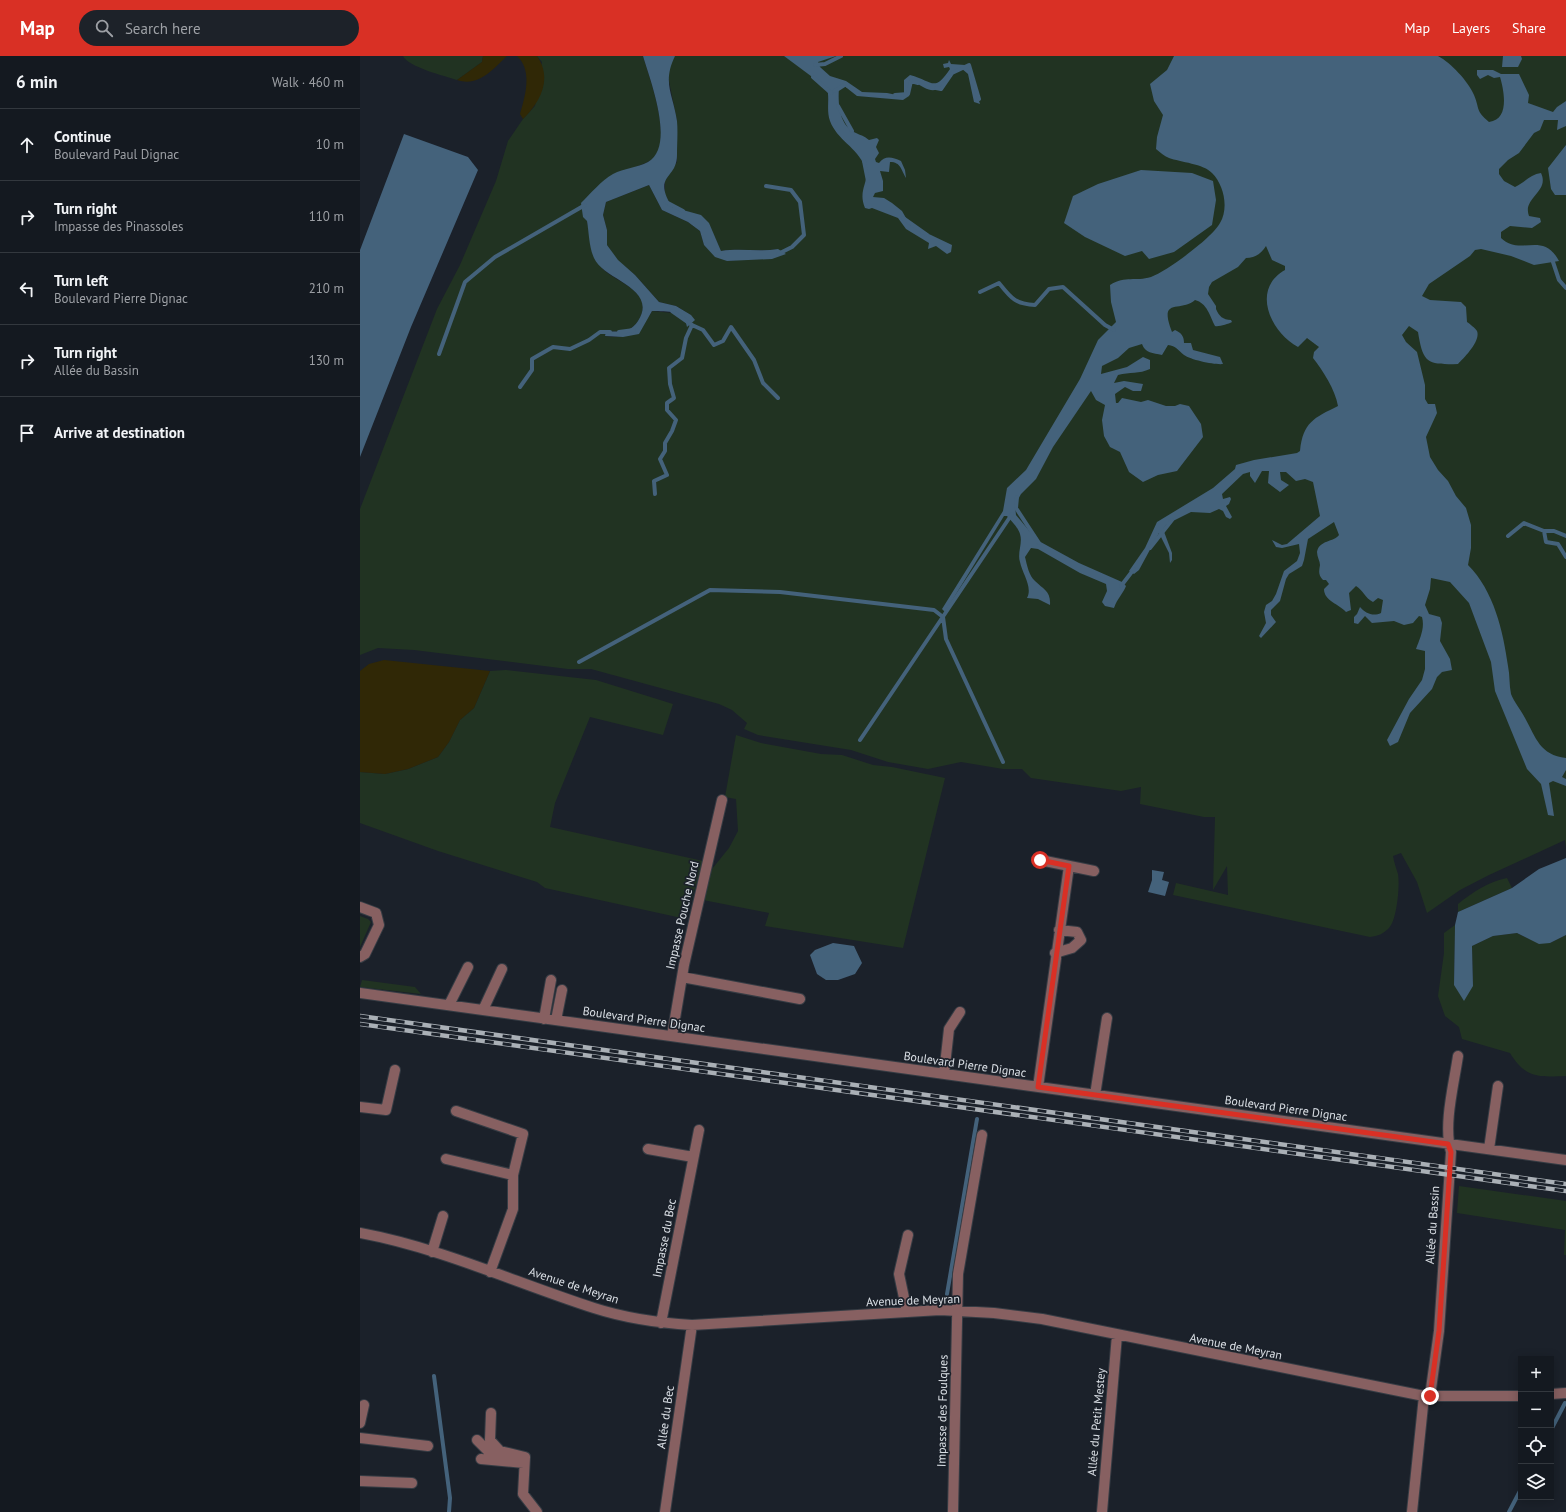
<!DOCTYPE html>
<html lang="en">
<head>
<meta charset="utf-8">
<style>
  body { margin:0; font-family:"PT Sans",sans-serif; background:#1d2229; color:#f1f3f6 }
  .controls { position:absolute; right:12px; bottom:12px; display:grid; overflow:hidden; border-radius:0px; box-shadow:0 2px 10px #0003 }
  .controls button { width:36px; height:36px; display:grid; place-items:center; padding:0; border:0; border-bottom:1px solid #33383e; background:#141920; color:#f1f3f6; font:20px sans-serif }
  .stop { position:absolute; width:12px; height:12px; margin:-9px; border:3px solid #d93025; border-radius:50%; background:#fff }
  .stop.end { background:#d93025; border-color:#fff; box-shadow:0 1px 4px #0008 }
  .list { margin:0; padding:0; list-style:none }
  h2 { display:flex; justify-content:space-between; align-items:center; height:52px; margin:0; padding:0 16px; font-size:17px }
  h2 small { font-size:13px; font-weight:400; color:#9da0a5 }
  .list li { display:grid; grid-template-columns:26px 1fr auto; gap:12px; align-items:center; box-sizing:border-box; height:72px; padding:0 16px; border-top:1px solid #33383e }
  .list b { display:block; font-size:15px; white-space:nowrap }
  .list p { margin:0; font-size:13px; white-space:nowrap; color:#9da0a5 }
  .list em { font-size:13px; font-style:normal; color:#9da0a5 }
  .icon { flex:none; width:22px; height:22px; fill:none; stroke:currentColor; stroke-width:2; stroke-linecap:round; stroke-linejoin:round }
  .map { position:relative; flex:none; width:1206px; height:1456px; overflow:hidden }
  header { display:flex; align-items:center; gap:24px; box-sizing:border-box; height:56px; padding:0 20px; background:#d93025; color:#fff }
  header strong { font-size:19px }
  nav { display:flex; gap:22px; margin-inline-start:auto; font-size:14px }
  .search { width:280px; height:36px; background:#1d2229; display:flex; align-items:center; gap:10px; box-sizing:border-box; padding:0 14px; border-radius:22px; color:#9da0a5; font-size:15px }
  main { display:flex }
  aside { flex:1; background:#141920 }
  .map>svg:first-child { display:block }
  .green { fill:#213322 }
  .sand { fill:#302806 }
  .water { fill:#44627b }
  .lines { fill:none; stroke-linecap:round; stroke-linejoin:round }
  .stream { stroke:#44627b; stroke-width:4 }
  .minor-casing { stroke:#363c44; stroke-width:12 }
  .minor { stroke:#876061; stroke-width:10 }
  .rail-casing { stroke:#aab0b6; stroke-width:4.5 }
  .rail { stroke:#1b212a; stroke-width:3; stroke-dasharray:9; stroke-linecap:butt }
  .route { stroke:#d93025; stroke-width:5 }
  .labels { text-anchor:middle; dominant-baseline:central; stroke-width:3.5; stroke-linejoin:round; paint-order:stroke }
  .street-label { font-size:12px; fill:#dbe0e6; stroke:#1b212a }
</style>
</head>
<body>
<header>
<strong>Map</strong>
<div class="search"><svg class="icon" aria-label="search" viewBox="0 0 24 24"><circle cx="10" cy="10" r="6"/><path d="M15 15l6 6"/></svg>Search here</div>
<nav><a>Map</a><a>Layers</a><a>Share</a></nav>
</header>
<main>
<aside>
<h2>6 min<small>Walk · 460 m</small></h2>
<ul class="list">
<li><svg class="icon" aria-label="ahead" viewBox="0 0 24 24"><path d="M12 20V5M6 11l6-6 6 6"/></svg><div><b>Continue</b><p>Boulevard Paul Dignac</p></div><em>10 m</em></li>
<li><svg class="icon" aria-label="right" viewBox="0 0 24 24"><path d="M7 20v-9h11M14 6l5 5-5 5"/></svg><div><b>Turn right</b><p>Impasse des Pinassoles</p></div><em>110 m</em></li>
<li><svg class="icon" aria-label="left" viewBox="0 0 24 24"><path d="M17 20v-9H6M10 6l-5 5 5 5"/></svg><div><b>Turn left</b><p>Boulevard Pierre Dignac</p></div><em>210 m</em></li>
<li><svg class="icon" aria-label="right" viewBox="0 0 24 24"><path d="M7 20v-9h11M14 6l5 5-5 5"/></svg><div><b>Turn right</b><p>Allée du Bassin</p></div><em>130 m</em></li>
<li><svg class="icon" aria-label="arrive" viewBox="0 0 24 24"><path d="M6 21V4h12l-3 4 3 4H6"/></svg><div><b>Arrive at destination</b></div></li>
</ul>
</aside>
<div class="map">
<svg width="1206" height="1456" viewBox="0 0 1206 1456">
  <rect width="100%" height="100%" fill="#1b212a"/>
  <!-- green -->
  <path class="green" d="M43,0H123L122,6L97,24C85,20 48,11 43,0Z
    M177,0H283C290,24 308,71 298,96C293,108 279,107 271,114C254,128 241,149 227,165C229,177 235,203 242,212C255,227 297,235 278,265C270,277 260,276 246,275L245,280C266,285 275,272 290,259L292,255L322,258L326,262L331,259L316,250L299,246L275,219L258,205L247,189V174L243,159L246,146L289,129L302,154L328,166L340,175L344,189L367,205L387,203L418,193C399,196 380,192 361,195C345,160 350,162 312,151L305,139V125L317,106V65L304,0H1206V792L1205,784L1129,819L1100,834L1067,857L1057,826L1041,797L1033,800C1034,806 1036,812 1038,818C1040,829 1037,864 1029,872C1023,878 1018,880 1010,881L813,839L816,827L868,839L867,810L853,834L855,761H844L780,748L781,731L761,735L671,722L662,713H643L601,706L568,713L528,706L491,694L398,679L384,673L387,667L372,654L359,648L231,613H208L54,594L18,592L0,599V453L77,253L100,209L136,125L148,85L163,63L175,50L182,6Z
    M146,614L236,624L313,648L303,679L230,661L195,747L190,771L343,805L326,863L185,832L177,826L78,795L0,767V716L25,718L48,713L78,701L89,686L100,664L114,652L130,615Z
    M376,679L401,687L461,698L482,699L513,709L532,711L585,722L543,892L405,870L409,857L343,844L352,813L369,792L378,775L376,743L365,741Z
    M1147,822L1152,832L1098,856V848C1113,836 1128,826 1147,822Z
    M0,860L8,863L11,866L0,891Z
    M1095,869L1094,929L1113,930L1112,890L1133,880L1157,877L1169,883L1190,887L1206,879V1020C1179,1021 1166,1023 1150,997L1102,983L1099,971L1085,960L1078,940L1084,897V877Z
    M2,924L55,931L61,938L0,931Z
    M1099,1130L1206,1145V1199H1204L1205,1174L1097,1157Z"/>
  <!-- sand -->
  <path class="sand" d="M123,0H147C132,14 119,31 97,24L122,6Z
    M157,0H177C193,23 180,46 163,63L160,58C165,40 173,15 157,0Z
    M24,604L130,615L114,652L100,664L89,686L78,701L48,713L25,718L0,716V615L9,608Z"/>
  <!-- water -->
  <path class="water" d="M283,0H315C302,27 313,38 317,65C318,76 317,88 317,99C317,124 292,118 312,151L341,159L349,167L361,195C380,192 399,196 418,193L426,198L412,203L367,205L355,201L344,189L340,175L328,166L302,154L289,129L246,146L243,159L247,174V189L258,204L275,219L299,246L316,250L331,259L335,264L327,271C324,253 308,256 292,255L279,278L263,281L245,280L246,275C260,276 270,277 278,265C299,232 243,224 234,202C229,191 229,177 227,165L223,161L221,147C231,137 241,125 253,118C264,112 277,112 288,106C316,90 290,24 283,0Z
    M424,0H476L458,6L460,11L470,20L486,25L502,36L527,37L542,40H544V24L550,19C573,25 574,37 590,13L589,11L584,12L583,8L588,7L589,4L591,8L605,9L609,13L620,48L614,46L608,18L601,12C596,13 594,15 591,19C575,40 573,37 551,24L549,25V40L543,44L497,40L483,29L479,31C478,46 478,69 496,77C502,80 503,79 509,84L517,82L519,84L516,91L519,97L515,103L516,106L519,107C525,99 532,101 541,105L545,114L546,122C541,114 541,106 530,106L529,116L520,115L523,125V135L515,137L513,141L524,142L532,147L542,155L550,169L592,189L591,196L587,198L576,190L568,193L569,187L546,173L538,162L512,152L509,153L505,152C497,133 511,125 505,111C497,91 477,84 470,65C466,54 470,43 467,32Z
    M814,0H1078C1091,7 1108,25 1114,39C1120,53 1115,54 1129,66C1150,64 1144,34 1140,21L1134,22L1128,19L1120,23L1117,19V14H1133L1141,18H1159L1169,39L1168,47L1193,56L1197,51L1206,45V70L1197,74L1198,64H1184L1180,74L1174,77L1159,97L1148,104L1139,113V118L1144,125L1155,131C1164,127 1171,118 1181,117C1190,136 1162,142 1169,160L1180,162L1181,166L1172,172L1150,170L1141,176V182C1160,201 1183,174 1199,205L1174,209L1151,200L1121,193L1115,194L1110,200L1069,228L1062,240L1070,244L1101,246L1106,251L1107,266C1110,268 1115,272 1117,275C1121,285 1104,302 1098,308C1067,309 1063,307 1058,276L1049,270L1042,279L1046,286L1057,296L1065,329V343L1068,348H1075L1077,357L1066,381L1070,401L1078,414L1088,425L1096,440L1106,452L1111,469V492L1108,509C1134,535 1143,575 1148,610C1150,619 1149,629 1151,638C1154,646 1161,654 1165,662C1176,682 1180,699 1206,702V714L1202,721L1206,723V730L1193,725L1189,727L1194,760L1188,759L1181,728L1167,713L1135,635L1131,606L1109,547L1090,526L1071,522L1070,533L1065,549L1069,558L1080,561L1082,567L1080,585L1090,603L1092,614L1082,616L1077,621L1072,633L1050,657L1038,686L1030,690L1027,684L1049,643L1062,624L1065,613V595L1056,593C1060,582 1065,572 1062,561L1059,560L1053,567L1044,569L1034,565L1012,567L1005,560L998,568L994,567V561L997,558L1000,551C1005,557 1013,561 1021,557L1023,544L1018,542L1013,546C1005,542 1003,534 996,530L989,537L991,554L986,556C979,548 964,545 964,533L969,528L966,524H963C958,519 959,515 960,509C960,505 957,501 957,496C959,484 974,486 979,479L974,466L948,483L944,504L942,510L929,518L926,523L920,545L911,554V559L916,566L901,582L899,580L906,567L904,556L906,549L912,545L916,538L924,515L937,505L940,497L939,488L922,492L916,491L912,484L922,489L927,488L960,460L953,426L945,423L936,425L926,416H920L921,424L929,429L920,436L908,427L909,415H902L895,427L890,420V416L883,418L862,438L863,443L870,441L871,443L869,448L866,450L872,461L870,463L866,461L863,455L859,453L850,457L831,456L807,468L803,473L812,497V504L810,507L809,497L799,477L779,514L774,518L769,515L785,492L797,466L853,432L875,413L876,409L894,404L937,397L940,395C943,366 954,362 978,350C975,333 963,315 953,302L954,296L959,291L947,282L938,291C910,276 891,233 925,214V210L912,204L906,190C902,197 895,202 886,202L878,211L852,226L849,231L848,238L856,250V253C859,260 863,264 871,264L872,266C868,268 859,271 855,270C850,260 847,247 835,244C821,257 798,240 812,276L815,274C822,277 824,281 824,287H831L833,294L860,301L863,308C855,309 831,304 824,299C818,294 816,290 808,289L802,299C793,297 785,297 782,288L769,292L758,302L742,310L741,318L767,311L783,301L790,304V313C779,318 770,316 758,319L754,327L764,325L783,328L781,335H773L765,331L755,338L756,347H758L762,342L781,346L788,344L806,350H815L820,348L829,350L841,368L843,381L817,415L798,419L783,426L769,416L760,396L750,391L744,380L742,364L745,349L736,344L731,335L693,391L676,423L661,438L655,449L656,459L677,484L719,507L762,526L766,530C764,536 757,543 754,552L745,550L742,546L747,535L746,528L720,517L678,493L671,492L665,501C667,509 669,520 675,525C683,533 691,535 690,549L678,543L667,542C673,531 662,517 660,506C657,497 663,487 660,478C658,471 651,465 647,460H644L585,556L582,553L643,455L647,432L666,414L720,323L738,284L756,266L751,246L750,229C766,219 775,226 791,221C807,215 852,182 860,167C869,152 864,129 852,117C844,108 820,106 809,102C804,100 800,96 796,93L797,81L803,59L794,45L790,28L807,14Z
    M1143,0H1161L1162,3L1158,11H1142Z
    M44,78L108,101L118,114L51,271L0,401V194Z
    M1206,89V139H1195L1191,133L1188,112Z
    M781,114L832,117L853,125L856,144L852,169L814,196L789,203L782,195L765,200L725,181L704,167L713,140L738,128Z
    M1206,802V879L1190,887L1179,888L1157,877L1133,880L1112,890L1113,930L1104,945L1094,929L1095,869L1098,856L1152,832L1179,813Z
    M792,814L804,816L802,824L809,826L805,840L788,836L792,824Z
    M473,887L494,890L502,907L495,918L478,924H466L457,918L450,899L455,894Z"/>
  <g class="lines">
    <!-- stream -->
    <path class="stream" d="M455,9L465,8L481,0
      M453,21L471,37
      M576,32L581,33L592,17L609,9L619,43
      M475,35L486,28L488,30
      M535,39L548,38L551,25L558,27
      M478,50L492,75
      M504,105L508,125
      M406,130L431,134L440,146L444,179L432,191L418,198
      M306,146L323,155
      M543,162L567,179
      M1192,203L1199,224L1206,232
      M620,236L639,227C651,242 655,248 675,249L689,233L703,231L745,269L754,274
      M332,269L343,274L354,289L363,285L371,271L394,304L403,327L418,342
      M259,276L274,274
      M79,298L105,226L135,201L225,149
      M160,331L172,314V303L193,291L210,293L229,284L240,276H250
      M295,438L294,425L307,419L300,403L305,395V387L312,375L316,364L307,354V347L314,342L310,328L309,312L322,302L326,282L332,269L312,255
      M657,441L656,452L679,487
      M1184,475L1186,486L1198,488L1206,501
      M1148,480L1164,467L1184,475H1194L1206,480
      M790,492L812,464
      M761,530L774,513
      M219,606L350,534L420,536L574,554L583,561L586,583L643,706
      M500,684L652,458
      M587,1238L617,1063
      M74,1320L90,1442L89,1456
      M1191,1374L1205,1347
      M1149,1456L1161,1433"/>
    <defs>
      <path id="minor" d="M680,804L734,815
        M0,851L16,857L19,869L5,898L0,901
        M695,897L712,892L721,884L717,876L699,874
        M322,921L440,943
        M0,937L1206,1104
        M89,949L108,911
        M123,954L142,913
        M184,963L191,924
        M196,964L202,934
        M312,980L324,909L362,744
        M584,1018L589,973L600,956
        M678,1031L709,810
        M735,1039L747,962
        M0,1051L26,1054L35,1014
        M96,1055L163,1078L153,1119V1153L130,1216
        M288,1093L333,1101
        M1129,1093L1138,1030
        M86,1103L153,1119
        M0,1177C81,1192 156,1227 234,1252C265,1262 299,1267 332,1269L580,1254L634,1257L682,1263L1064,1340H1161
        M72,1196L83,1160
        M547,1256L539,1218L548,1179
        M301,1267L339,1074
        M1191,1338L1206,1337
        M1070,1340L1079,1275L1091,1096C1083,1069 1094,1028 1098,1000
        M131,1357L130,1384L140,1395
        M0,1367L4,1349
        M0,1382L68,1390
        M117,1384L130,1397L140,1395L165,1401L163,1438L177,1456
        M121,1403L164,1407
        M0,1425L52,1427
        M305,1456L332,1269
        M593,1456L598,1218L622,1079
        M742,1456L757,1279
        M1052,1456L1064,1340"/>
    </defs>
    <!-- minor casing -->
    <use href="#minor" class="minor-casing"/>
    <!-- minor -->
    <use href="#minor" class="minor"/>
    <defs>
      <path id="rail" d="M0,960L1206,1128
        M0,968L1206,1135"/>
    </defs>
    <!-- rail casing -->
    <use href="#rail" class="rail-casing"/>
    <!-- rail -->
    <use href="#rail" class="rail"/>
  </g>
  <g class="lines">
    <!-- route -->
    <path class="route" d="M680,804L709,810L678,1031L1088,1088L1091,1096L1079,1275L1070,1340"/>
  </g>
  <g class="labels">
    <!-- street labels -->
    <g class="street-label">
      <text transform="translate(322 859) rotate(-77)">Impasse Pouche Nord</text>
      <text transform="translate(284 963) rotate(8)">Boulevard Pierre Dignac</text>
      <text transform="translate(605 1008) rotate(8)">Boulevard Pierre Dignac</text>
      <text transform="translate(926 1052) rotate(8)">Boulevard Pierre Dignac</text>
      <text transform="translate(1072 1169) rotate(-86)">Allée du Bassin</text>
      <text transform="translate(304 1182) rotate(-79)">Impasse du Bec</text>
      <text transform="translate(214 1229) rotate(18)">Avenue de Meyran</text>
      <text transform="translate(553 1244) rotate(-2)">Avenue de Meyran</text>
      <text transform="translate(876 1290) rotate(11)">Avenue de Meyran</text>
      <text transform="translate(582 1355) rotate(-89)">Impasse des Foulques</text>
      <text transform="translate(305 1361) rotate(-82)">Allée du Bec</text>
      <text transform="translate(736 1366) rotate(-85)">Allée du Petit Mestey</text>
    </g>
  </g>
</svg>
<div class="controls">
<button>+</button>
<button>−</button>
<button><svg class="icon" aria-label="locate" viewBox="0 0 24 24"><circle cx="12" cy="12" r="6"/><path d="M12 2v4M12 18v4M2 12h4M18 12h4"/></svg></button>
<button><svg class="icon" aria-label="layers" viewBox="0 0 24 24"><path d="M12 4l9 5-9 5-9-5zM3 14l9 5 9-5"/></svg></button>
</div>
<div class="stop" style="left:680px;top:804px"></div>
<div class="stop end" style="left:1070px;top:1340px"></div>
</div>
</main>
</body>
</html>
